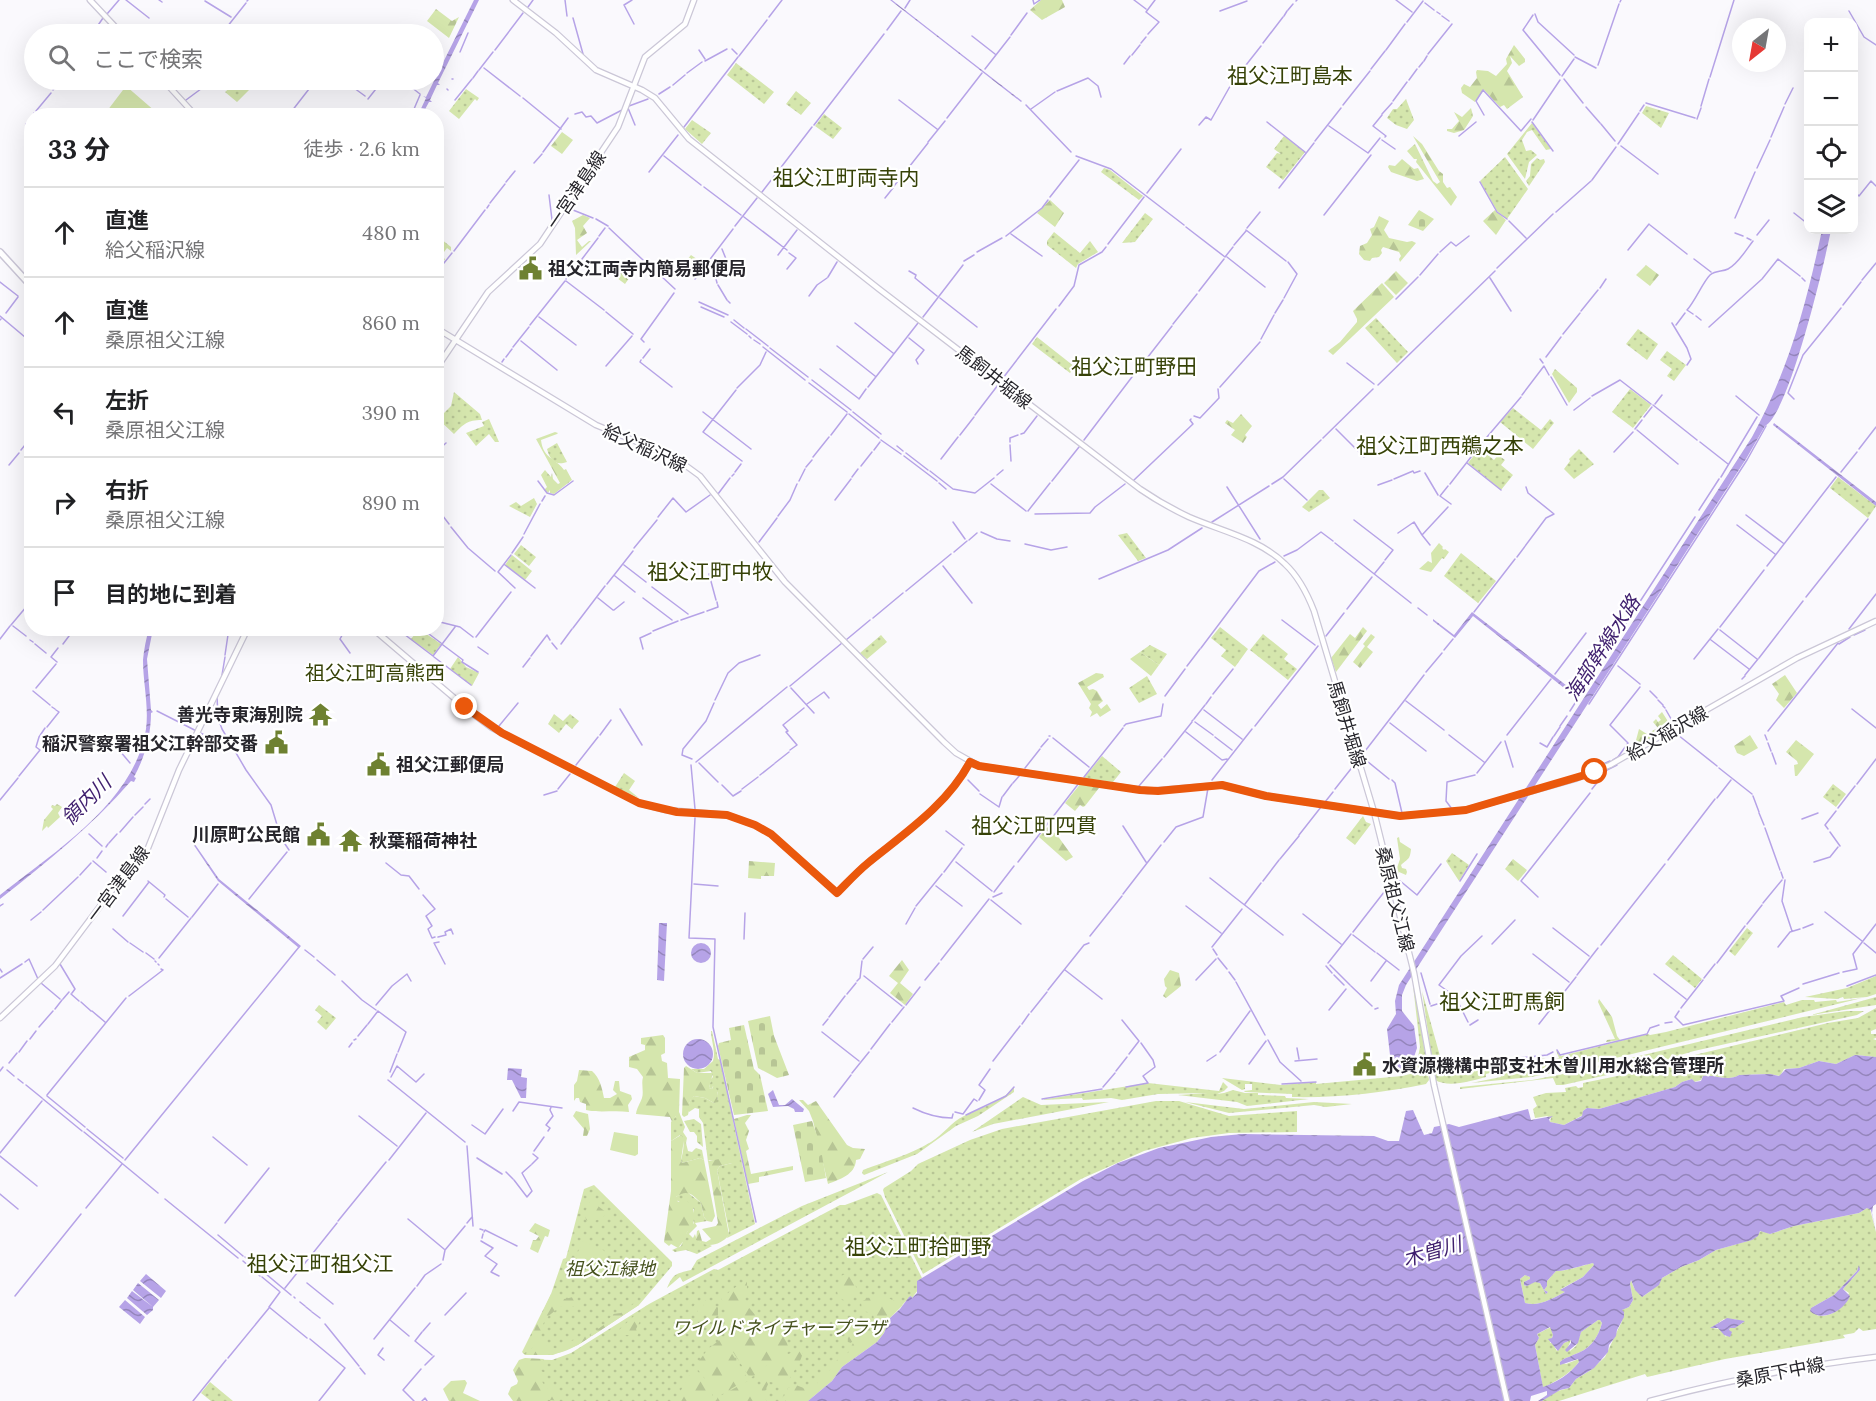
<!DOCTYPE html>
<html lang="ja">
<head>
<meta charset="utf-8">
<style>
  body { margin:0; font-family:Lora,"Noto Sans JP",serif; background:#f6f6f6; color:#202124 }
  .controls { position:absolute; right:18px; top:18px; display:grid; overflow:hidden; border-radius:12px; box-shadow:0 6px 24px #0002 }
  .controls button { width:54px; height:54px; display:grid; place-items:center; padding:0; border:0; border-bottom:2px solid #e0e0e0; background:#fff; color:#202124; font:30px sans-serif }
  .compass { position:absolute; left:1732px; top:18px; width:54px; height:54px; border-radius:50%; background:#fff; box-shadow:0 6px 24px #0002; rotate:211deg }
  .stop { position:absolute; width:18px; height:18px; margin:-14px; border:4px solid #ea580c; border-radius:50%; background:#fff }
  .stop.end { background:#ea580c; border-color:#fff; box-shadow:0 2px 6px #0008 }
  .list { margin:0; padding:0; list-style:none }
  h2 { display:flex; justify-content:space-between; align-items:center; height:78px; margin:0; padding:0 24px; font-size:26px }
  h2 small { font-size:20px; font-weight:400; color:#757577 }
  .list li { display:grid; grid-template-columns:39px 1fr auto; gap:18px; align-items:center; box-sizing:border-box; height:90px; padding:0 24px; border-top:2px solid #e0e0e0 }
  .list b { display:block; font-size:22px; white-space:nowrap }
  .list p { margin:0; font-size:20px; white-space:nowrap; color:#757577 }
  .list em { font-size:20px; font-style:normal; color:#757577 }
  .icon { flex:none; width:33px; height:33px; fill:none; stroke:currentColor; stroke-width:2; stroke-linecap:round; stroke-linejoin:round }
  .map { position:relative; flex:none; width:1876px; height:1401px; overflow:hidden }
  .search { position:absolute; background:#fff; box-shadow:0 6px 24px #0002; left:24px; top:24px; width:420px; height:66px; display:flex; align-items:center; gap:15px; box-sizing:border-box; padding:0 21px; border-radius:33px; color:#757577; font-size:22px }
  .panel { position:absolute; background:#fff; box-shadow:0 6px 24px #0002; left:24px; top:108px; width:420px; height:528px; border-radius:24px }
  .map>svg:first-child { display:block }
  .grass { fill:url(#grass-dots); fill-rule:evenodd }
  .forest { fill:url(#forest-firs) }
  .cemetery { fill:url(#cemetery-stones) }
  .pitch { fill:#d5e6ad }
  .water { fill:url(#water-waves); fill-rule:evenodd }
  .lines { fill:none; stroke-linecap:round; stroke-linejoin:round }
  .stream { stroke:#b6a3e7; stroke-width:1.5 }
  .secondary-casing { stroke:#cbc7d7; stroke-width:7 }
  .primary-casing { stroke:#cbc7d7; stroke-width:8 }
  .secondary { stroke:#fff; stroke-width:4.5 }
  .primary { stroke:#fff; stroke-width:5 }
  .route { stroke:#ea580c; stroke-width:8 }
  .labels { text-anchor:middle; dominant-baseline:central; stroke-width:4.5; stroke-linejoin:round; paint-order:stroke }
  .street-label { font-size:18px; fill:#27262c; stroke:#fff }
  .poi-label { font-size:18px; font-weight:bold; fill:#27262c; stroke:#fff; text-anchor:start }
  .park-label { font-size:18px; font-style:italic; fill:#46521e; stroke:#fff }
  .water-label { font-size:20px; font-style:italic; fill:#3f1f6e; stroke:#fff }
  .neighbourhood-label { font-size:20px; fill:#364207; stroke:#fff }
  .quarter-label { font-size:21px; fill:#364207; stroke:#fff }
</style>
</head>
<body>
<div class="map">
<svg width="1876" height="1401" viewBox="0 0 1876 1401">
  <defs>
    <pattern id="grass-dots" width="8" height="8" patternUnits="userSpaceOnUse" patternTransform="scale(1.5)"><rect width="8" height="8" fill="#d5e6ad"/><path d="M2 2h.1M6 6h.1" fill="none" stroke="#b7c595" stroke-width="1.8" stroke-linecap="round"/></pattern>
    <pattern id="forest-firs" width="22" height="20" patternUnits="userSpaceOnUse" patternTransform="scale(1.5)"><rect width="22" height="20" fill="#d5e6ad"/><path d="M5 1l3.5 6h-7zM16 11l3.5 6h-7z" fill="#b7c595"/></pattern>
    <pattern id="cemetery-stones" width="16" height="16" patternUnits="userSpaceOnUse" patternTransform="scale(1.5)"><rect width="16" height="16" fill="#d5e6ad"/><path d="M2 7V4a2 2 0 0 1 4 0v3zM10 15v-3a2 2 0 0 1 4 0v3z" fill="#b7c595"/></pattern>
    <pattern id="water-waves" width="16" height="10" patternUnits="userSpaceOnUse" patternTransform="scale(1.5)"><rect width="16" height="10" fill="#b6a3e7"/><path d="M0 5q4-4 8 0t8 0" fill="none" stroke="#9485bb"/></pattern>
  </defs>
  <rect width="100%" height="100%" fill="#faf9fd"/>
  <!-- grass -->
  <path class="grass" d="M736,63L774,92L764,104L727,75Z
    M241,80L249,90L237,102L225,92L232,86L234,88Z
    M466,89L479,98L477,101L475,99L459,119L449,111Z
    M796,91L811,103L801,115L786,104Z
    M1406,99L1414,120L1407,129L1396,125L1387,118L1393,109H1397Z
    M1646,106L1669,113L1661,128L1642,113Z
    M824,114L842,128L833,139L815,126Z
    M692,120L711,133L702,144L685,129Z
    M1532,123L1551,149L1546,150L1532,130L1527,132L1522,140L1526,151L1531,150L1537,155L1529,162L1525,179L1507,154Z
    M1284,136L1305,152L1283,180L1266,167L1277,153L1281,154L1274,149Z
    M1505,157L1528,189L1507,219L1497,211L1480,181Z
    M1537,158L1540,160L1544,159L1545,162L1529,186L1526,181L1530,176L1531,164Z
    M1104,168L1110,170L1143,196L1139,200L1101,172Z
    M1145,213L1153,219L1135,242L1122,243Z
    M436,229L443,234L441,239L451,247V251L447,248L441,256L445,259L443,263L437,258Z
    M1054,232L1080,253L1090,241L1098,252L1078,264L1076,268L1047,245V241Z
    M691,255L704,264L693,278L682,266Z
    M617,261L632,274L625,284L609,272Z
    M1376,318L1408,352L1397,363L1365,328Z
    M1638,329L1658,344L1647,360L1626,344Z
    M1037,337L1075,367L1070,373L1032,344Z
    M1667,351L1686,365L1674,381L1667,376L1672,369L1660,360Z
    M1630,389L1651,405L1633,428L1612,412Z
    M454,392L480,414L482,420C467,420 464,424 454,434L438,419L451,406Z
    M1513,408L1541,430L1550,419L1554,423L1533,449L1500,422Z
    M489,419L499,442H495L489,434L476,446L466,433L484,426L482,422Z
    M557,443L567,462C555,466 550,460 547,449Z
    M1480,448L1494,460L1498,455L1505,460L1501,465L1513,475L1501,490L1468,463Z
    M1579,449L1594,464L1574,479L1564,469L1570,461L1569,459Z
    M1838,477L1876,506L1868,518L1830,488Z
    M1319,490H1323L1330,498L1309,512L1302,507Z
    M534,498L537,504L530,517L509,506L516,502L521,506Z
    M1127,533L1146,558L1138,561L1118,535Z
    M521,545L536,557L529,566L514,554Z
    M1461,553L1496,581L1478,603L1444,576Z
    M512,555L532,571L525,580L505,565Z
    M1220,627L1248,649L1235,667L1221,656L1226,650L1211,638Z
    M419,629L441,644L433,655L411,639Z
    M1263,634L1288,654L1284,659L1297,669L1288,680L1250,650Z
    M881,635L887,642L867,659L860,653Z
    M1150,645L1167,654L1159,665L1140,652Z
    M458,657L466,667L479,673L472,686L450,669Z
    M1147,676L1157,694L1139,703L1129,688Z
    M554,714L563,721L570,714L579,721L572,729L566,724L559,733L548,724Z
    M1102,756L1121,772L1113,782L1084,778Z
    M624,773L635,781L629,790L639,798L615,787Z
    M1833,784L1846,794L1836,807L1823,797Z
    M1363,816L1366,822L1371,824L1355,845L1346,838Z
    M1452,853L1469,865L1459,881L1446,861Z
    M1747,928L1753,933L1735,956L1729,951Z
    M1673,955L1702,979L1695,988L1665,964Z
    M1876,976V994L1867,997L1844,999L1843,997L1837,999L1805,997L1847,988Z
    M1413,985L1417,998L1429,1080L1426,1084C1382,1093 1337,1098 1292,1097V1094L1245,1092L1244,1091L1252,1090V1084H1245V1089L1242,1090L1222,1078L1281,1085L1316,1082V1084L1402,1076L1418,1072L1417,1062L1420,1047Z
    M1422,991L1443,1067L1456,1069L1546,1058L1486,1074V1077C1471,1081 1449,1088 1435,1080Z
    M1876,997V1005L1811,1015Z
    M1862,998L1562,1071L1531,1077L1471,1083L1501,1077L1500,1074H1496L1559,1058L1556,1050L1561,1056L1648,1034L1650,1035L1666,1032L1784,1002L1786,1005L1802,1000H1814L1815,1002L1836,1000L1837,1002Z
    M319,1005L336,1018L326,1030L317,1022L322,1016L315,1010Z
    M1876,1008V1029L1871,1031V1034H1876V1038L1873,1039L1876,1040V1057L1855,1055L1836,1064L1819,1061L1799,1068L1784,1069L1780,1076L1770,1074L1739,1075C1728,1082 1715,1074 1703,1076L1701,1080L1694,1082L1692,1079L1682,1082L1675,1087L1599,1109L1587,1108L1583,1111V1115L1564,1125L1550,1122L1551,1118L1547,1116L1535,1118L1533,1109L1537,1106L1533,1097L1546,1093L1566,1092L1565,1088L1576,1086L1578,1088L1583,1087V1083L1632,1073L1686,1057L1828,1023L1858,1018Z
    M1847,1011H1864L1857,1015L1694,1051L1677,1056L1673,1060L1563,1085H1556L1553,1078L1460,1089V1087L1532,1080L1563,1074L1803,1017Z
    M711,1031H712L718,1059L720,1060L755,1224L727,1238L729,1231L717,1170L720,1166L732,1163L709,1160L708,1162L703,1123L699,1117V1109L695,1108L689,1112L687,1110L691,1098L694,1096L705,1098L714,1103L718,1099V1093L713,1086L712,1089L709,1088L711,1079L713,1077L711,1071L697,1073L691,1069H704L713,1061C716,1051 711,1041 711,1031Z
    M1223,1082L1228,1087L1224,1091L1217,1094L1224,1093L1233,1090L1245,1093H1258V1095L1285,1096L1286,1098L1309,1099L1247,1106L1237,1102L1178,1095L1208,1093L1158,1094L1122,1100L1111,1098L1083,1100L1082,1098L1040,1100L1148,1083L1219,1091Z
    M1014,1087V1092L978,1116L956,1126L917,1154L864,1175L862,1173L863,1170C886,1161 910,1155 931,1142C943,1135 951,1122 964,1116C982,1107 1002,1102 1014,1087Z
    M1023,1097L1041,1105L1109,1102L993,1124L972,1132Z
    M1156,1101H1179L1229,1116L1297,1111V1132L1229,1133L1192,1138L1144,1151L1081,1179L923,1274L885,1197L883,1190L884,1188L911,1171L918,1164L970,1140L1002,1129Z
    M1185,1102L1244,1109L1314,1102L1352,1104L1326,1107L1314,1105L1229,1113Z
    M675,1112H679L685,1127L683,1132L687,1138L686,1143L688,1151L692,1152L696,1148L702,1150L704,1160L700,1158L682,1163L681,1160C683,1152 686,1141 680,1135L671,1141V1122L676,1116Z
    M694,1119L701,1124L703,1147L697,1142V1136L694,1132H690L684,1121Z
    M888,1172L683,1282L680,1277L667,1288C674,1273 675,1274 691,1270L697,1260L802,1206Z
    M594,1185L672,1262V1266L639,1305L578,1345L553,1355H525L522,1352L551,1294L563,1259L566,1258L584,1189Z
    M683,1192H687L701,1203L704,1217L707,1221L695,1223L697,1226L689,1234L693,1238L695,1234C698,1246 704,1242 712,1246L697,1254L686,1250L675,1252L672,1250L681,1246L687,1232L694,1223L692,1217L694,1209L676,1200V1197Z
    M877,1193L881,1195L922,1278L917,1281L918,1290L912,1298L911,1296L808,1401H542L522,1359L552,1360L571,1353L649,1304L714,1269L718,1270L840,1205H845Z
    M1867,1208L1870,1209L1876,1232V1329L1863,1331L1859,1328L1854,1333L1843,1335L1845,1338L1725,1359L1647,1377L1645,1374L1559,1401H1542L1554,1392L1569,1388L1576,1379L1591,1370L1605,1357L1622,1321L1621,1310L1629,1307L1633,1300L1630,1284L1631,1280L1634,1288L1642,1297L1652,1290L1662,1278L1681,1267L1699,1260L1716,1250L1751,1240L1762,1230L1770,1234L1794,1226L1859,1213ZM1858,1267L1860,1270L1843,1289L1849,1293C1841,1308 1836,1316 1818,1316L1811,1308L1834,1295L1857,1271ZM1724,1319H1734L1744,1322L1735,1327L1730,1328L1726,1337L1720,1329L1711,1328Z
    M1593,1263L1594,1265L1583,1277L1561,1289L1565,1292C1553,1298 1540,1307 1525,1303L1520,1279L1525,1275L1530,1277V1279L1524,1282V1285L1527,1286L1535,1281L1540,1283L1546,1294L1548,1292L1544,1290L1547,1286V1281L1556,1271C1566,1271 1581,1266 1593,1263Z
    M1598,1320H1600L1602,1323C1598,1339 1589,1350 1573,1355C1568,1358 1565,1357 1560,1362L1566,1364L1579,1359V1362C1568,1376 1557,1380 1543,1388L1535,1345L1539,1338L1537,1334L1551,1327L1553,1335L1550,1343H1552L1557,1351L1564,1343L1571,1340L1568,1347L1570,1351L1576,1346L1581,1332Z
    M210,1382L233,1401H211L201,1393Z"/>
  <!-- forest -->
  <path class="forest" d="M1041,0H1062L1065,7L1042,20L1030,10Z
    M436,9L452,21L459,17L449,38L427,21Z
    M1514,45L1525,59V62L1519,66L1510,56L1512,63L1507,71L1523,97L1507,109L1504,105L1500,107L1484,90L1475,102L1462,93L1461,88L1464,84L1470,87L1477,78L1476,72L1477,70L1488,71L1496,76L1507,64L1506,59Z
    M1471,108L1473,116L1464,130L1454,133L1447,131V129H1452L1459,121L1454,112L1462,117Z
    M562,132L573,140L562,154L551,146Z
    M1413,136L1422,144L1439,171L1443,174V182L1447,188L1450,187L1457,197L1451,206L1416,162L1417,159H1414L1407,151L1415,144L1433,181L1437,184L1440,182Z
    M1402,159L1414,169L1418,168L1424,179L1417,181L1391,172L1388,167L1389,165L1395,166Z
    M1050,200L1064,213L1055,227L1037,213Z
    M1495,210L1506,220L1496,235L1483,221Z
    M583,215L590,218L583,226L587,233L577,240L582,247L589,241H591L576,255L575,228L572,221Z
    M1379,216L1389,221L1384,230L1389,238L1407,242L1412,241L1416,243L1400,262L1399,259L1401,256L1399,252L1383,247L1381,250L1382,253L1379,257L1372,258L1370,261L1364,260L1359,254L1360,246L1367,243L1372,235L1370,229L1374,227Z
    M1646,265L1659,275L1650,286L1636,275Z
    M1396,271L1408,283L1396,295L1384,283Z
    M1382,283L1394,297L1333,355L1328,351L1340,342L1357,322V319L1353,311Z
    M1555,369L1577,388V392L1569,403L1552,374Z
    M1241,414L1252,426L1245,435L1247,437L1243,443L1231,435L1235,430L1225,423L1227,420L1233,423Z
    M555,432L558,433L557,434L541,440C543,459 557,459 564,470L566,469L572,480L554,494L550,493V490L548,493L544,490L547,487L541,475L545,470L551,477L552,473L553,479L558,484L560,483L536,439Z
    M1439,543L1443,547L1442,548L1444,550L1445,549L1449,552L1444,559L1442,558L1431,572L1419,569L1428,561L1432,563L1431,553Z
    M1363,627L1367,631L1336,672L1331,658L1350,634L1355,638Z
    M1371,634L1375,637L1367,647L1373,652L1360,668L1353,662L1365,646L1363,644Z
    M1140,652L1159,665L1151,676L1130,659Z
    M1096,673L1103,674L1104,677L1087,687L1089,690L1093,689L1097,691L1103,701L1098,705L1101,709L1107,704L1111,710L1100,717L1097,713L1090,717L1092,712L1089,708L1091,704L1078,683Z
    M1785,675L1797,693L1784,708L1776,700L1779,694L1772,684Z
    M1662,712L1671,726L1670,728L1636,747L1635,744L1639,729L1650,736L1652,731L1658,728L1653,722L1656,719L1658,722L1661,720L1658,716Z
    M1750,735L1758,748L1744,756L1737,753L1734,746Z
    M1796,740L1814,754L1797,776H1795L1794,765L1798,764L1797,761L1786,752Z
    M1081,783L1097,785L1099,788L1085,806L1083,807L1080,805L1075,811L1065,803Z
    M57,804L62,807L58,813L60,817L48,828L47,826L42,831L44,820L53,809L51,807L52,805L55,806Z
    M1047,827L1057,835L1073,857L1066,861L1039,837Z
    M1399,837L1400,842L1411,849C1410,859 1409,858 1401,865L1402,868L1406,869L1407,872L1406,875L1399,872L1398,877H1394L1392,870L1397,868L1400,859L1397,838Z
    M1513,859L1527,870L1518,881L1505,869Z
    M749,861L775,863L774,876H761V879L748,878Z
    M902,960L909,970L900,983L913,994L905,1005L890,993L898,983L889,976Z
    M1170,970L1179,973L1181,986L1166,998L1163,996L1167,988L1165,986L1164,979Z
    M1599,999L1612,1017L1617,1036L1620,1040L1606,1042L1607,1040L1615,1039L1598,1002Z
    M663,1035L665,1038V1053L661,1055L662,1061L667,1063L668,1078L680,1079L679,1112H676V1116L672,1122L670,1117L636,1114C637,1107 640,1104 642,1098C644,1091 641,1084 643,1077L637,1069L629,1067V1057L645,1050V1045L641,1044V1038Z
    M686,1066L697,1073H713L709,1088L712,1089L714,1085C718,1090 719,1096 717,1102L714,1103L705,1098L694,1096C687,1101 690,1109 688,1115L684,1117L682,1115L684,1068Z
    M579,1070L592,1071C600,1078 602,1088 604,1098H610L617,1094L613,1090L615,1081H619L620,1091L631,1095L632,1099L628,1105L629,1112C615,1110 599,1113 586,1110V1104L580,1102L579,1098H576L574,1101V1085L577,1081Z
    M799,1100H803L808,1105L816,1101L847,1145L853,1148L865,1149L860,1159L856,1160C855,1175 840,1179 828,1184L813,1121L809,1111Z
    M576,1111L588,1114L590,1129L587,1136H583L584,1129L573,1116Z
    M747,1115H751L745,1123L749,1131L746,1140L749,1149L746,1151L751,1174L793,1166V1170L759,1177V1182L748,1184L734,1119Z
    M681,1135L684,1139L681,1160L682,1163L700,1158L704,1160L715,1216L712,1222L707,1221L704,1217L701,1203C692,1194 687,1189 676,1197L678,1202L685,1200L693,1205C693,1207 694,1226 693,1228L687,1232L686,1238L678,1248L671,1244L669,1246L664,1242L671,1191V1141Z
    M732,1157V1163L720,1166L717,1170L729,1235C721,1245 707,1249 696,1240L697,1231L699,1230L702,1241L706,1242L711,1239L702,1229L716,1226L718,1223L708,1161Z
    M592,1196L595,1198L598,1206L607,1213C603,1219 592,1223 586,1220L585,1213Z
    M535,1223L550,1230L548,1237L545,1236L538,1253L530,1249L533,1240H536L539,1236L529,1231Z
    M845,1274C853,1276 857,1286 857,1294L851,1301C833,1301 836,1287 841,1276Z
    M747,1280V1291L743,1301L758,1318V1322L721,1335L720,1334C732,1322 725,1310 721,1297C732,1292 737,1284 747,1280Z
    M551,1294L565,1299L573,1297L575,1299V1306L556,1307V1310C543,1319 540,1328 540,1343L523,1354Z
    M870,1297H886L903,1305L890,1318L884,1333L877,1342L842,1367L832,1381L808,1401H785L788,1388L796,1385L806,1389L817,1384L818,1380L829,1371L840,1356L848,1353L854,1341L850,1343L843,1332L845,1330L849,1333H851L848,1327L850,1322C856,1325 870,1325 874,1320L873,1313L862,1311L861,1302Z
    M698,1301L704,1309L703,1303L706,1300L710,1307H718V1316L712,1318L707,1312L702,1317L698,1318V1311L693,1307Z
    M636,1302H639V1305L592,1336L590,1335L605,1324L613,1314L621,1313Z
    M635,1315L641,1319L636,1329L638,1335H619L620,1329Z
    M764,1323L769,1328L776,1324L784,1329L789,1351L770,1362L761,1372L750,1378L724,1338Z
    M588,1335L590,1337C565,1354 557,1355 527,1355L541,1344L557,1349L571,1341Z
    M722,1338L748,1379L722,1394L713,1389L695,1366L708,1349Z
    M799,1349L803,1352C801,1362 795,1369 790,1378C787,1384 785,1390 783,1397L778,1398L777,1396L780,1388L779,1383L769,1382L765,1391L762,1392L760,1375L774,1361Z
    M525,1358L544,1359L537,1369L545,1373L539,1377L547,1389L549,1383L553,1384L552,1387L558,1394L559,1401L543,1399L542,1401H513L508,1394L511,1387L517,1384L518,1381L513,1370L519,1360Z
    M691,1372C701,1375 714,1387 712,1398L707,1401H675Z
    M465,1380L467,1383L463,1393L480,1401H449L443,1389L451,1381Z
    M748,1381L750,1382L767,1401H716L718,1397Z"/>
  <!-- cemetery -->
  <path class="cemetery" d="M1419,210L1434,219L1423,231L1408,225Z
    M770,1016L774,1036L789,1075L777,1078L758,1068L748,1021Z
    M744,1025L754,1069L760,1075L768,1111L734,1115L718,1046L719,1043L731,1040L729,1028Z
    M812,1121L820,1144L826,1178L805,1182L793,1125Z"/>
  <!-- pitch -->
  <path class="pitch" d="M126,86L156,112L154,115H104Z
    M614,1132L638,1136V1154L635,1156L610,1150Z
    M583,1241L605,1251L598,1266L576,1256Z"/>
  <!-- water -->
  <path class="water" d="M474,0H479L438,83L440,85H437L430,100L432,102H429L422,115H418L426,98L423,96L426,97Z
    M890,0H892L1022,101L1021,102Z
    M1822,230H1831C1825,261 1789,414 1765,426L1746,459L1406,985L1402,995V1011L1414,1026L1417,1048L1409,1072L1402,1074L1390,1055L1387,1029L1396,1014L1395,1001L1399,985L1752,437C1789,369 1806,305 1822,230Z
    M1774,423L1876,502V506L1773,425Z
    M1472,612L1580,696L1578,699L1473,616L1455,638L1433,621V619L1454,635Z
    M149,629H153L147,659L151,710L153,712L151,713C151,735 145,757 134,777L136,778L134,782L131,781C92,826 47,862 0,899V895C54,852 135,802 146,729C149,706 143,683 143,660C144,649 146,639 149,629Z
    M192,840L219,879L301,946L299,948L218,881L191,841Z
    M659,923H667L664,981L657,980Z
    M691 953a10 10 0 1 1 20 0a10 10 0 1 1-20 0Z
    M683 1054a15 15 0 1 1 30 0a15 15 0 1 1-30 0Z
    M1855,1055L1876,1057V1204L1873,1206L1872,1213L1876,1232L1871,1210L1867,1208L1859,1213L1794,1226L1770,1234L1760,1231L1758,1236L1752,1240L1716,1250L1699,1260L1681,1267L1662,1278L1659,1285L1642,1297L1635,1290L1631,1280L1630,1284L1633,1300L1629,1307L1622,1310L1624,1312V1317L1617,1330L1616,1336L1609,1345L1608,1352L1594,1368L1576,1379L1569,1388L1560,1390L1542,1401H1538L1547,1395V1391L1531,1396L1530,1401H808L832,1381L842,1367L877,1342L884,1333L890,1318L900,1309L909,1297L911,1296L912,1298L917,1293V1281L1083,1181L1118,1163L1159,1148L1211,1137L1242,1134L1374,1136L1388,1141H1399L1406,1111L1413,1110L1424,1135L1432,1133L1434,1127L1449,1124L1459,1127L1528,1109L1531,1120L1553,1116L1549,1119L1550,1122L1564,1125L1582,1116L1583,1111L1587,1108L1599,1109L1675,1087L1682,1082L1692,1079L1695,1082L1701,1081L1703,1076C1715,1074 1728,1082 1739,1075L1770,1074L1779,1076L1786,1069L1799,1068L1819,1061L1836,1064ZM1593,1263L1594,1265L1583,1277L1560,1290L1565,1292C1553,1298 1540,1307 1525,1303L1520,1279L1525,1275L1530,1277V1279L1524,1282V1285L1527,1286L1535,1282L1540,1283L1546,1294L1548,1292L1544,1290L1547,1286V1281L1556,1271C1563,1272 1583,1265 1593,1263ZM1598,1320H1600L1602,1323C1598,1339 1589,1350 1573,1355C1568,1358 1565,1357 1560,1362V1365L1578,1359L1579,1362C1569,1375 1557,1382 1543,1387L1535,1345L1539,1338L1537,1334L1550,1327L1553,1335L1552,1338L1548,1339L1558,1351L1564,1343L1571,1340V1343L1565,1350L1567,1352L1578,1343L1581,1332Z
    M508,1068L522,1069L521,1077L527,1078L526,1098H521L512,1080H507Z
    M773,1090L779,1105H785L792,1099L804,1109L803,1112H795L794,1109L788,1106L773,1107L768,1094Z
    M1859,1265L1860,1270L1843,1289L1850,1296C1845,1310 1822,1323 1810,1311L1811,1308L1834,1295L1857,1271Z
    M146,1274L166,1291L161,1298L140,1281Z
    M138,1283L159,1300L153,1307V1310L147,1315L127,1298L132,1291L153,1307L133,1290Z
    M125,1300L145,1317L140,1324L119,1307Z
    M1727,1318L1745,1321L1735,1328H1730L1729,1330L1732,1332L1730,1337L1724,1335L1718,1328H1710Z"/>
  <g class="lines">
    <!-- stream -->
    <path class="stream" d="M126,0L149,18
      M159,0L162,2
      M565,0L567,16
      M632,0L624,5L634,24
      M1033,0L1034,4L1040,0
      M1134,0L1146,9
      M1396,0L1412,12
      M205,1L231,17
      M247,1L248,0
      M1296,1L1297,0
      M1620,2L1621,0
      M1425,3L1434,10
      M528,7L533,0
      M905,8L910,0
      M1288,10L1293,4
      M1220,11L1247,1
      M1849,11L1864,37L1876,45
      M1437,12L1440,14
      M107,14L119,0
      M1535,14L1538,22L1574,55
      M1533,15L1523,30L1560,75
      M1284,16L1287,11
      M1442,16L1449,21
      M769,17L782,0
      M573,18L583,54
      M1407,22L1423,1
      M887,30L901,11
      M92,34L103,18
      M237,34L227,27L246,3
      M1148,34L1159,22L1146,12L1155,0
      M1011,35L1027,13
      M972,36L995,54
      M1141,43L1146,37
      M1263,43L1283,17
      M732,49L737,54
      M495,50L523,13
      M699,50L705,59
      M1386,50L1405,24
      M460,52L468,33
      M1428,54L1452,24
      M1132,55L1140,45
      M739,56L767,20
      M1575,57L1596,68
      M705,61L727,49
      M1424,61L1427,56
      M1124,64L1130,56
      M1598,65L1619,4
      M1419,67L1423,62
      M484,68L520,96
      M985,69L1010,37
      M1371,69L1385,51
      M479,70L493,52
      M687,73L702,62
      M1562,76L1574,59
      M1710,77L1734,0
      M473,78L478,71
      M452,79H453
      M1235,79L1261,46
      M1564,79L1583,103
      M343,80L365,96
      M401,80L409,86
      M1409,80L1417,69
      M673,85L685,75
      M411,87L420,94
      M447,89L448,90
      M53,90L62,80
      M1057,91L1088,78L1098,86L1101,97
      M659,94L670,87
      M523,98L561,129
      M368,99L383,80
      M186,100L213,80
      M455,100L472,79
      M899,100L937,129
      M1393,101L1407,82
      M1646,103L1695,118
      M1785,104L1793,88
      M1026,105L1071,152
      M1343,105L1370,71
      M629,106L648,99
      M1701,106L1709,79
      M1586,107L1600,123
      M628,108L635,125
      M1031,109L1055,92
      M36,111L51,93
      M1640,111L1644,105
      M575,114L582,112L586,117L591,116L597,123L622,110
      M1382,114L1392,103
      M1382,115L1373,126L1386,136L1385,137
      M1484,115L1476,101L1483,90L1521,131L1531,119
      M33,116L34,113
      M288,116L316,80
      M411,116L420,95
      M947,118L982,73
      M1697,119L1701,108
      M1533,120L1560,80
      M1267,122L1305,152
      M1532,122L1553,151
      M26,124L32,117
      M1601,124L1615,141
      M814,125L884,34
      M1199,125L1206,117L1211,120L1233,81
      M1329,126L1368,153L1380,138
      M684,127L738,57
      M1459,136L1476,122
      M1771,137L1784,107
      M1382,140L1395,149
      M1315,141L1341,108
      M928,142L945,121
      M1618,144L1639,113
      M1621,146L1658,174
      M543,152L568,118
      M664,156L701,185
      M1076,156L1111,169L1184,225
      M534,163L542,154
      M1757,168L1770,140
      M649,172L678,135
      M1592,180L1616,147
      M506,182L515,171
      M1480,182L1497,212L1507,219
      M894,186L928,143
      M704,187L741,215
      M1279,188L1314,143
      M762,192L812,127
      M1147,193L1181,149
      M1854,194L1855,192L1859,196L1871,181L1876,186
      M549,195L552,220
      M1050,197L1079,160
      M885,198L893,188
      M490,203L505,184
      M487,208L489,205
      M568,208L593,218
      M1556,212L1591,181
      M1794,213L1808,224
      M1324,215L1371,155
      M744,217L787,250
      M1735,218L1755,172
      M596,219L608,226
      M1509,221L1526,238
      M1650,225L1687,254
      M735,226L757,198
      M1186,227L1225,257
      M609,228L643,260
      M1247,228L1260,212
      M1246,230L1286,261
      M1815,230L1816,232
      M1735,233L1743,236
      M1011,234L1042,256
      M1757,235L1769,220
      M599,236L605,228
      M1006,236L1042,208L1048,200
      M1747,238L1751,240
      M1108,244L1144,197
      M1234,245L1246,231
      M1628,250L1649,224
      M454,251L485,210
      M977,252L1002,238
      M1440,252L1451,242L1456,246L1469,236
      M778,255L797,230
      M1225,257L1233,247
      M1227,257L1265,287
      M582,259L598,238
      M1694,259L1711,272
      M964,261L974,255
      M646,262L658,274
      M444,263L452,253
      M1497,268L1553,214
      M787,269L796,258L789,253
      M438,271L442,265
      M909,271L916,275L915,278L937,296
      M660,275L675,289
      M1420,275L1438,254
      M828,277L837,262
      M1490,278L1511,311
      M1802,278L1805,281
      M566,279L580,261
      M695,279L733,229
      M1862,280L1876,263
      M566,281L604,310
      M0,282L18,296
      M717,283L716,279L730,269L722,249
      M718,285L727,300
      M1600,288L1606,279
      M1199,291L1224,259
      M809,296L817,285L827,278
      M940,298L977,327
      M1284,298L1297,274L1288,262
      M1396,299L1418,277
      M728,301L730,303
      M699,302L728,315
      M1843,305L1861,282
      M1059,306L1074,286L1079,265L1102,252L1106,247
      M701,307L724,317
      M1581,311L1598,290
      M606,312L633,334
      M6,313L18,297
      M1275,313L1283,300
      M1693,314L1687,310C1695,301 1703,282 1710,275C1716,270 1722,272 1728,269C1738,264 1746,250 1753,241
      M0,316L32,343
      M1696,316L1701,320
      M539,317L576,345
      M923,317L963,265
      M0,320L1,319
      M734,320L744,328
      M731,322L747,334
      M855,323L893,353
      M1672,323L1687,348L1691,359L1687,365
      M1173,324L1197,294
      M530,325L565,281
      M1676,325L1685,313
      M1709,327L1762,279L1778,259L1800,276
      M746,329L768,346
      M1563,334L1580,313
      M749,336L751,338
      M909,338L924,350L916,360L918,364
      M1261,339L1274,315
      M754,340L760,344
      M521,341L557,370
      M644,342L641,339L674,293
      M837,346L875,376
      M513,347L529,327
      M763,347L805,380
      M770,348L808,377
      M506,357L512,349
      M1546,357L1561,337
      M643,358L650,349
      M1540,359L1543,363
      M641,360L640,362L672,387
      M502,362L504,359
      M1347,363L1374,384
      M606,366L632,336
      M820,369L858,398
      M1137,371L1172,326
      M1551,377L1567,405
      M1003,378L1056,309
      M812,380L851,410
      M809,383L847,412
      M1378,385L1495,271
      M868,387L918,323
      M1220,387L1260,342
      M737,388L760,365L766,352
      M736,390L703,432L742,461
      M1522,395L1544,366L1549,375
      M1592,396L1620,380L1651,404
      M1736,396L1759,415
      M859,399L866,389
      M1794,399L1788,393L1803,355L1841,308
      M1655,404L1662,395
      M1653,405L1697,440
      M1574,410L1590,398
      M703,412L751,449
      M853,412L881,434
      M849,414L879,438
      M975,415L998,385
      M1194,416L1200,418L1219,398L1218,389
      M1644,417L1652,407
      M1336,429L1364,457
      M1635,429L1642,420
      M1637,430L1678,464
      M1021,434L1024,433L1037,416
      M831,435L847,414
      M960,435L974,417
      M1487,437L1521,397
      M1323,438L1373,389
      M881,440L901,454
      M1084,440L1135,373
      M1010,442V438L1018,435
      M1700,442L1728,464
      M26,443L32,437
      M1010,445L1011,461
      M897,446L903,451
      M1859,449L1876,427
      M21,450L25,445
      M874,450L880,442
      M436,452L446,443
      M1614,452L1633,432
      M906,453L928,470
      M904,456L937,481
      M813,457L829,437
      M941,459L958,437
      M1467,463L1501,490
      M9,465L19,453
      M861,466L872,452
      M806,467L812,460
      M930,471L953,489L975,493L994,478
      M735,472L741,464
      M1841,472L1857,452
      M1425,473L1438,495
      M997,475L1003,470
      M732,476L734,474
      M852,477L858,469
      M1721,477L1757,417
      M1284,479L1307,500
      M1394,479L1413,471L1414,473L1420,471
      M1134,480L1193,424L1190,420L1191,419
      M538,481L547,493L554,495L573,481
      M799,481L805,469
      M1052,481L1079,447
      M939,483L946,489
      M991,484L1026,511
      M1272,484L1283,477L1321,440
      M1450,484L1485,439
      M1378,485L1392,480
      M1448,486L1440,496L1451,504
      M1227,487L1260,539
      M718,494L730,478
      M835,500L851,479
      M542,501L545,496
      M436,507L449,524
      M1699,510L1719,479
      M1028,511L1050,483
      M1035,514L1090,513L1095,507L1125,484
      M1746,515L1783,543
      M778,516L790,500L797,484
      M658,517L673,498L686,512L710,495
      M1354,520L1393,550
      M953,522L965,539
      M1212,522L1269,486
      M1737,525L1775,554
      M451,527L468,548L495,571
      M981,532L997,539L1010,541
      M1398,533L1414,522L1422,535L1448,507
      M524,534L540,504
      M1422,535L1430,545
      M969,540L977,533
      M759,542L777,518
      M1335,543L1411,603
      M1025,544L1051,550L1067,547
      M634,548L657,520
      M954,552L967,541
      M512,553L523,537
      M511,555L498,572L515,588
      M1284,556L1297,550L1321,532L1333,541
      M1517,557L1546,518L1554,514L1528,493L1526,487
      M1385,560L1393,550
      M505,565L535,588
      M624,565L646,582
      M943,566L972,603
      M1767,566L1836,477
      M724,569L735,565
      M1375,573L1384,562
      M615,576L635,592
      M1099,579L1168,550L1202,528
      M607,584L633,551
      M652,587L688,614
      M906,591L951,554
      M1806,597L1868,519
      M598,598L613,610
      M643,598L672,620
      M716,600L709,574L722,569
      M1418,608L1427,615
      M1347,609L1372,577
      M614,610L624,602
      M707,611L718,607L717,602
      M1474,612L1515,559
      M873,618L903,593
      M681,620L704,612
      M1282,620L1315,645
      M436,621L460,627L473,637
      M1626,623L1695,517
      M11,625L32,600
      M13,626L26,636
      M1720,627L1764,570
      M346,628L340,639L350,653
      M396,628L433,656L455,627
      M421,628L441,643
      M573,628L605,586
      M1849,629L1876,594
      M1720,630L1757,659
      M653,631L678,621
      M1854,635L1865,630
      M1326,636L1344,613
      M476,637L511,592
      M0,639L10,626
      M30,640L33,642
      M846,640L870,620
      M1711,640L1749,669
      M552,643L557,649
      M35,644L46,653
      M63,644L75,628
      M561,644L572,629
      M1839,644L1850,637
      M443,645L463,660L462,662L478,672
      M478,647L488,654
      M1201,648L1259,571L1275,562
      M643,649L640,638L651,633
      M1444,650L1453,639
      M225,655L229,628
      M531,656L547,635L550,640
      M434,657L471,685
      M1759,658L1803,601
      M1694,659L1718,629
      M57,662L51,657L58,648
      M1187,666L1200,649
      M1618,666L1640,684
      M523,667L530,658
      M1426,672L1442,653
      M1555,674L1586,633
      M222,675L225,657
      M1745,675L1758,659
      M1742,679L1745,676
      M790,686L842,643
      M36,688L56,664
      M791,688L814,713
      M33,691L50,705
      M1650,691L1657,698
      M1213,694L1233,669
      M217,696L218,718L222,729L246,770L271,805L281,838L289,850
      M1165,696L1185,669
      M715,700L728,673L739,663L760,655
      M1658,700L1663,705
      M1406,701L1444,730
      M807,704L824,692L829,698
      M1206,704L1211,697
      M1589,704L1747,460L1766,426
      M1663,706L1665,708
      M52,707L55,709
      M620,709L642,745
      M1852,709L1876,728
      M1204,710L1242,739
      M1397,710L1424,675
      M1666,710L1674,724
      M157,711L234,750
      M1570,711L1577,700
      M1194,719L1205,705
      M1192,721L1193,720
      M1195,722L1213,735
      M1390,723L1426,751
      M499,726L518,703
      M1124,726L1126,724L1161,716L1163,704
      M1255,726L1318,646
      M1560,726L1567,716
      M47,727L59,712L56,710
      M1677,731L1678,735L1717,766
      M1768,731L1838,643
      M1186,732L1222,760L1227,759
      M600,735L611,720
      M1449,735L1484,762
      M1507,735L1551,679
      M1765,735L1767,740
      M1049,736H1050
      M1554,736L1560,727
      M1215,737L1232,750
      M1053,738L1089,767
      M1505,741L1513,767
      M1540,743L1547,747L1553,737
      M1768,743L1771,751
      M114,744L130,763
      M1041,747L1048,739
      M790,750L797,745L786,732L788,731L783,725L804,708
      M1772,753L1776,764
      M1362,755L1396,711
      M1164,757L1192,722
      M1362,757L1389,779
      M692,759L682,755L683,749L706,721L714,703
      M1613,760L1618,757L1628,743L1610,725L1640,687
      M696,762L787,687
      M699,763L718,782
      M775,763L789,752
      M576,765L598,737
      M691,765L695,809
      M1596,767L1610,761
      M1025,768L1040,749
      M1719,768L1752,794
      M1477,773L1501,742
      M760,775L774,764
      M19,776L40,750L36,747L39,737L45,728
      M1084,777L1123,728
      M968,780L979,791
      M1212,780L1252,729
      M1392,780L1395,783L1402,813
      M1013,783L1020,775
      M1857,784L1876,759
      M722,785L733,796L741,791
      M1139,786L1162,759
      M558,789L570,774
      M742,789L758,777
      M1335,789L1354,765
      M1592,789L1607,770L1617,765
      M980,794L999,807L1002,797
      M544,795L557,791
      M1003,796L1012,784
      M1753,796L1759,812
      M1717,798L1731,780
      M0,800L18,778
      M1325,802L1333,792
      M145,804L150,799
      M1838,808L1855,786
      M1452,809L1446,801L1447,782L1475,775
      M1759,813L1764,825
      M135,815L143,807
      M695,818L689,938L715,939L713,1027L756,1222
      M1802,819L1818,813
      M1123,826L1146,862
      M1765,828L1780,870
      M1828,829L1825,825L1836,811
      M946,831L964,845
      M120,832L133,817
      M1830,832L1840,846
      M89,834L102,846
      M1299,835L1321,807
      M1164,842L1176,827L1203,817L1208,788
      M109,843L117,834
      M106,847L108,844
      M97,858L102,851
      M1280,859L1299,836
      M1668,860L1715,799
      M93,861L106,872
      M956,862L992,891
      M1018,862L1079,783
      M1814,862L1830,857L1838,847
      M386,863L401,875L409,876L419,889
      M944,872L962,848
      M1781,872L1783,878
      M80,875L91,863
      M1210,878L1283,935
      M1399,880L1417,895L1441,864
      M1785,880L1782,901L1792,931
      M148,881L165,895L164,897
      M1263,881L1279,860
      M1460,881L1477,854
      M694,884L718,886
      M936,886L962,906
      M994,892L1014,866
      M1123,894L1161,845
      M423,895L435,909L426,916L432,926L428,929L432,938L435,937
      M993,897L1002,893
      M1538,897L1521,881L1590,793
      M166,899L188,917
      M249,899L287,852
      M991,900L1021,924
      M1763,903L1782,880
      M1245,904L1261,883
      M0,906L3,904
      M916,906L942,874
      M1186,906L1221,933
      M43,910L78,877
      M1825,912L1862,941
      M1303,914L1341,944
      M123,916L149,882
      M192,917L218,884
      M31,920L41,912
      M906,924L915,908
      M1747,924L1762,905
      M1553,928L1589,956
      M1803,928L1813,924
      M113,929L128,942
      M1353,932L1388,887
      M1353,935L1375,952
      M1090,936L1122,896
      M438,937L446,935L445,932L451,929L453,934
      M744,939L745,913
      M439,942L434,943L445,964
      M130,943L143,952
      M1864,943L1876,953
      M1492,944L1515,920
      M1601,945L1665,864
      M1212,947L1242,909
      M1778,947L1790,932L1800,929
      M1213,949L1217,955
      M305,950L314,957
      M146,953L154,959
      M1377,953L1399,970
      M1533,954L1569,982
      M159,958L191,918
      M1218,958L1227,969
      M863,959L873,947
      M317,960L335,975
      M941,960L989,899
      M155,961L156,962
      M25,962L29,959L38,979
      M1328,963L1351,934
      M1717,963L1745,926
      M60,964L75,989L72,993
      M158,964L159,965
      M1330,965L1350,985
      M1326,966L1332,973
      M0,969L2,972
      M1065,970L1102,999
      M1229,972L1235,980
      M1843,972L1857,969L1853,954L1876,924
      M1421,973L1430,1004
      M1654,974L1686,999
      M1334,975L1344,985
      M1577,975L1598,948
      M864,976L902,1006
      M0,978L22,964
      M1704,978L1715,964
      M925,980L939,963
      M1196,980L1216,959
      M342,981L362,1000L376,1010
      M857,981L860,978L862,961
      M1371,981L1386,961
      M1236,982L1265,1035
      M41,983L60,999
      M1803,984L1839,973
      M1351,986L1372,1006
      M1847,986L1876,975
      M1048,990L1084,945L1089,943
      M71,994L79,1001
      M847,994L856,983
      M129,996L163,970L161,969
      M1456,997L1439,985L1461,956L1482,936
      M63,999L69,992
      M81,1002L91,1011
      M1458,1002L1468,1022
      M376,1005L392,986L407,974L411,981
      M906,1005L920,987
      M1431,1006L1455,998
      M1681,1008L1703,980
      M55,1009L62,1000
      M1375,1009L1378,1008
      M1329,1010L1346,989
      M92,1011L105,1022
      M378,1011L406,1032L398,1052
      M1679,1011L1675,1017L1683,1025L1784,1001L1781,996L1799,988
      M1031,1012L1047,992
      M829,1017L845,996
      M1122,1020L1139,1041L1129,1054
      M892,1022L904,1007
      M1665,1023L1672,1022
      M368,1024L378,1011
      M1022,1024L1029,1014
      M1539,1024L1576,977
      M823,1025L828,1019
      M1470,1025L1478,1020
      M39,1027L53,1011
      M822,1032L859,1061
      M358,1036L367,1025
      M30,1039L36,1031
      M354,1040L356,1039
      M1268,1040L1280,1062L1301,1081
      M349,1047L352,1043
      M1297,1048L1299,1059
      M871,1049L890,1024
      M1557,1050L1560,1055L1647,1034L1650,1028L1659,1025
      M19,1052L27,1041
      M1220,1052L1250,1011
      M1518,1058L1547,1055L1553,1052
      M993,1061L1020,1026
      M1207,1061L1216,1055
      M1295,1061L1317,1059
      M1488,1061L1517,1058
      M9,1063L17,1053
      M1476,1063L1486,1062
      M1249,1064L1266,1041
      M7,1070L14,1076
      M0,1071L3,1067
      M1116,1071L1127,1057
      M390,1072L397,1054
      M852,1073L869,1052
      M391,1077L397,1066L416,1082L424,1074
      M18,1079L23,1083
      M388,1080L465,1142
      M1282,1084L1316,1082
      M26,1085L42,1098
      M1103,1087L1115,1073
      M1126,1087L1148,1083L1143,1076L1155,1067L1153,1060L1141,1043
      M47,1095L126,998
      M47,1096L85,1127
      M834,1097L851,1075
      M43,1099L82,1131
      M1042,1099L1102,1089
      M979,1100L985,1090L979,1085L990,1069
      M913,1108C927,1115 938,1118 952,1118L953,1114
      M513,1111L519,1102L562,1108
      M955,1112L963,1114L974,1099L977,1101
      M966,1115L1006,1096L1014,1087
      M359,1116L397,1146
      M472,1125L485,1134L503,1109
      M87,1129L123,1158
      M548,1131L550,1128L546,1125L553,1116L550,1110L551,1107
      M84,1132L158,1193
      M213,1137L247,1165
      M467,1146L473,1226
      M534,1151L544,1137
      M0,1153L42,1101
      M0,1156L37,1186
      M477,1158L502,1174
      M125,1160L299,947
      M389,1160L426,1113
      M532,1164L538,1158L533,1154
      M506,1172L513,1179
      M514,1180L527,1197L532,1191L522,1173L531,1165
      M0,1194L18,1209
      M165,1199L238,1258
      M86,1208L122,1164
      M408,1219L444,1249
      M338,1221L386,1162
      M225,1223L269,1168
      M467,1223L472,1217
      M480,1229L483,1230
      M484,1232L485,1230L517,1246
      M218,1235L243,1256
      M482,1238L483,1234
      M481,1241L493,1248L485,1256L497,1264L491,1272L499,1276
      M245,1257L258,1267
      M443,1260L445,1250L465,1226
      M243,1261L260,1276
      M260,1269L291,1295
      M262,1277L279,1291
      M307,1283L333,1304
      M417,1286L425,1275L441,1264
      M285,1288L337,1223
      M280,1292L269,1307L307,1338
      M15,1296L81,1214
      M294,1297L295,1298
      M300,1302L305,1306
      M306,1307L311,1311
      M312,1312L320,1318
      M445,1315L466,1293
      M390,1320L409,1336
      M325,1324L359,1366
      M423,1331L430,1323
      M422,1332L415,1341L432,1355
      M310,1339L345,1368L319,1401
      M374,1339L415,1288
      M383,1348L378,1355L384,1360
      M228,1358L269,1308
      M425,1365L434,1356
      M360,1368L365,1374
      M193,1401L226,1360
      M414,1401L403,1390L421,1369
      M422,1401L425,1398L427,1401"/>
    <defs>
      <path id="secondary" d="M90,0L122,34
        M513,0L556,33L596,70L642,90L655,98L689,139L879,289L1140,489C1156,500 1172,509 1189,517C1221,531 1260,539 1285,564C1299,577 1307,593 1314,611L1374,812L1414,973L1434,1085L1507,1401
        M163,80L196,116
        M436,328L596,425L674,457L700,476L785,582L944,742L956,753L979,766L1148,791L1222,785L1266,796L1400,816L1465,810L1575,779L1610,765L1797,658L1876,621
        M436,369L488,292L540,244L618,127L645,57L685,24L694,0
        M372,628L473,714L492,728L639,803L666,810L727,815L755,825L771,834L837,893C847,883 857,872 868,863C906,832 947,806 970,761
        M0,1018L55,966L119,881L146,853L179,770L248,628
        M1650,1401C1725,1381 1800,1366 1876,1357"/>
      <path id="primary" d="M0,252L32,287"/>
    </defs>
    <!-- secondary casing -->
    <use href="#secondary" class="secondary-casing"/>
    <!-- primary casing -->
    <use href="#primary" class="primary-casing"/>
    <!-- secondary -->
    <use href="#secondary" class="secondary"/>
    <!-- primary -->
    <use href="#primary" class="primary"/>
  </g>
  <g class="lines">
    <!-- route -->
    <path class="route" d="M465,707L502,733L639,803L677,812L727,815L755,825L771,834L837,893C847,883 857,872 868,863C905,833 947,805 970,762L979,766L1140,790L1158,791L1222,785L1266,796L1400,816L1466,810L1595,772"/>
  </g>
  <!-- icons -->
  <defs>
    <symbol id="civic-bare" viewBox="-9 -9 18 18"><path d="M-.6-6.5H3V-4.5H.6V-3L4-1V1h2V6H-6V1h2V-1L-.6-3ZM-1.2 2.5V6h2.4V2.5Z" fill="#6e8131" stroke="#fff" stroke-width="2.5" paint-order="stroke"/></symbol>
    <symbol id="temple-bare" viewBox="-9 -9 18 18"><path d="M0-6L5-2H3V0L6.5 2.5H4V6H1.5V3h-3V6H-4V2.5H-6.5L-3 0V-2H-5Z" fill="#6e8131" stroke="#fff" stroke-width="2.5" paint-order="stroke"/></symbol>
  </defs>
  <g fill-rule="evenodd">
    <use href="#civic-bare" x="514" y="252" width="33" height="33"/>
    <use href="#temple-bare" x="304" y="698" width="33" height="33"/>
    <use href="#civic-bare" x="260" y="726" width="33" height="33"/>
    <use href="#civic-bare" x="362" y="748" width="33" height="33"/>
    <use href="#civic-bare" x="302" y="818" width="33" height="33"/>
    <use href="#temple-bare" x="334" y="824" width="33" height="33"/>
    <use href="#civic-bare" x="1348" y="1048" width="33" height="33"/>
  </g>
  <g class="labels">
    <!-- street labels -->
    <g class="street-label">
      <text transform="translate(576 190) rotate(-56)">一宮津島線</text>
      <text transform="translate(994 377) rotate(38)">馬飼井堀線</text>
      <text transform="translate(645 448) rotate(25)">給父稲沢線</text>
      <text transform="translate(1347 724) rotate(73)">馬飼井堀線</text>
      <text transform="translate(1667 733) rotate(-30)">給父稲沢線</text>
      <text transform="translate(118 884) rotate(-53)">一宮津島線</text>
      <text transform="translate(1395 899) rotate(76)">桑原祖父江線</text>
      <text transform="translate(1780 1372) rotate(-11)">桑原下中線</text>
    </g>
    <!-- poi labels -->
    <g class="poi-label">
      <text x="548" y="268">祖父江両寺内簡易郵便局</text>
      <text x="303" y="714" text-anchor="end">善光寺東海別院</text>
      <text x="258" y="743" text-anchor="end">稲沢警察署祖父江幹部交番</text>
      <text x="396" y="764">祖父江郵便局</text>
      <text x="300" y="834" text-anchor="end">川原町公民館</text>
      <text x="369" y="840">秋葉稲荷神社</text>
      <text x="1382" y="1065">水資源機構中部支社木曽川用水総合管理所</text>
    </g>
    <!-- park labels -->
    <g class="park-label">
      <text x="610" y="1268">祖父江緑地</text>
      <text x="779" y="1327">ワイルドネイチャープラザ</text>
    </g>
    <!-- water labels -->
    <g class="water-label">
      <text transform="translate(1602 648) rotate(-57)">海部幹線水路</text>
      <text transform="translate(86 800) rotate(-45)">領内川</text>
      <text transform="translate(1432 1251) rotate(-16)">木曽川</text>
    </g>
    <!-- neighbourhood labels -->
    <g class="neighbourhood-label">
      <text x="375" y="672">祖父江町高熊西</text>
    </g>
    <!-- quarter labels -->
    <g class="quarter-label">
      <text x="1290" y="75">祖父江町島本</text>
      <text x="846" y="177">祖父江町両寺内</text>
      <text x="1134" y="366">祖父江町野田</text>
      <text x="1440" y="445">祖父江町西鵜之本</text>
      <text x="710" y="571">祖父江町中牧</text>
      <text x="1034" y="825">祖父江町四貫</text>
      <text x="1502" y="1001">祖父江町馬飼</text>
      <text x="918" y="1246">祖父江町拾町野</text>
      <text x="320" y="1263">祖父江町祖父江</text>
    </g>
  </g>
</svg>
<div class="controls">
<button>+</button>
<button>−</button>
<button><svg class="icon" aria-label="locate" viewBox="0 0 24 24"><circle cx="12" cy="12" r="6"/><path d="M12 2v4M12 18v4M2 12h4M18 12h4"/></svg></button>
<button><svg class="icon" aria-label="layers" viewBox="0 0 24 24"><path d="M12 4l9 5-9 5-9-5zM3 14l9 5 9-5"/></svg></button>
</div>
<svg class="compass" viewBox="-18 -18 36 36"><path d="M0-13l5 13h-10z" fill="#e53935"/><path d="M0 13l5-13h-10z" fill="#757577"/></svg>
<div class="stop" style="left:1595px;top:772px"></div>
<div class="stop end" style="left:465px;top:707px"></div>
<div class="search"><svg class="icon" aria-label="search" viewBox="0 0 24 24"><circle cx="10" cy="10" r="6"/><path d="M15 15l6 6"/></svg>ここで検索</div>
<section class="panel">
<h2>33 分<small>徒歩 · 2.6 km</small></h2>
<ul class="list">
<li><svg class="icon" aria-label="ahead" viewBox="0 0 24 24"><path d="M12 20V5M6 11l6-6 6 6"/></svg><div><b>直進</b><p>給父稲沢線</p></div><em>480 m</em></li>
<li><svg class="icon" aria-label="ahead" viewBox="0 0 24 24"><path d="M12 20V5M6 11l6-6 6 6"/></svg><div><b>直進</b><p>桑原祖父江線</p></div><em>860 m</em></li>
<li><svg class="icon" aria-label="left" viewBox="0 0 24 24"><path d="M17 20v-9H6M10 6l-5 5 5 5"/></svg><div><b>左折</b><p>桑原祖父江線</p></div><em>390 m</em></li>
<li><svg class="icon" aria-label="right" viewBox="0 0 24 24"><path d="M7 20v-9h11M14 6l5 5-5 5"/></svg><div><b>右折</b><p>桑原祖父江線</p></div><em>890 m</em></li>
<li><svg class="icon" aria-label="arrive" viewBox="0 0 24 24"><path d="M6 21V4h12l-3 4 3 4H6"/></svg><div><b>目的地に到着</b></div></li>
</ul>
</section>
</div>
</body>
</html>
